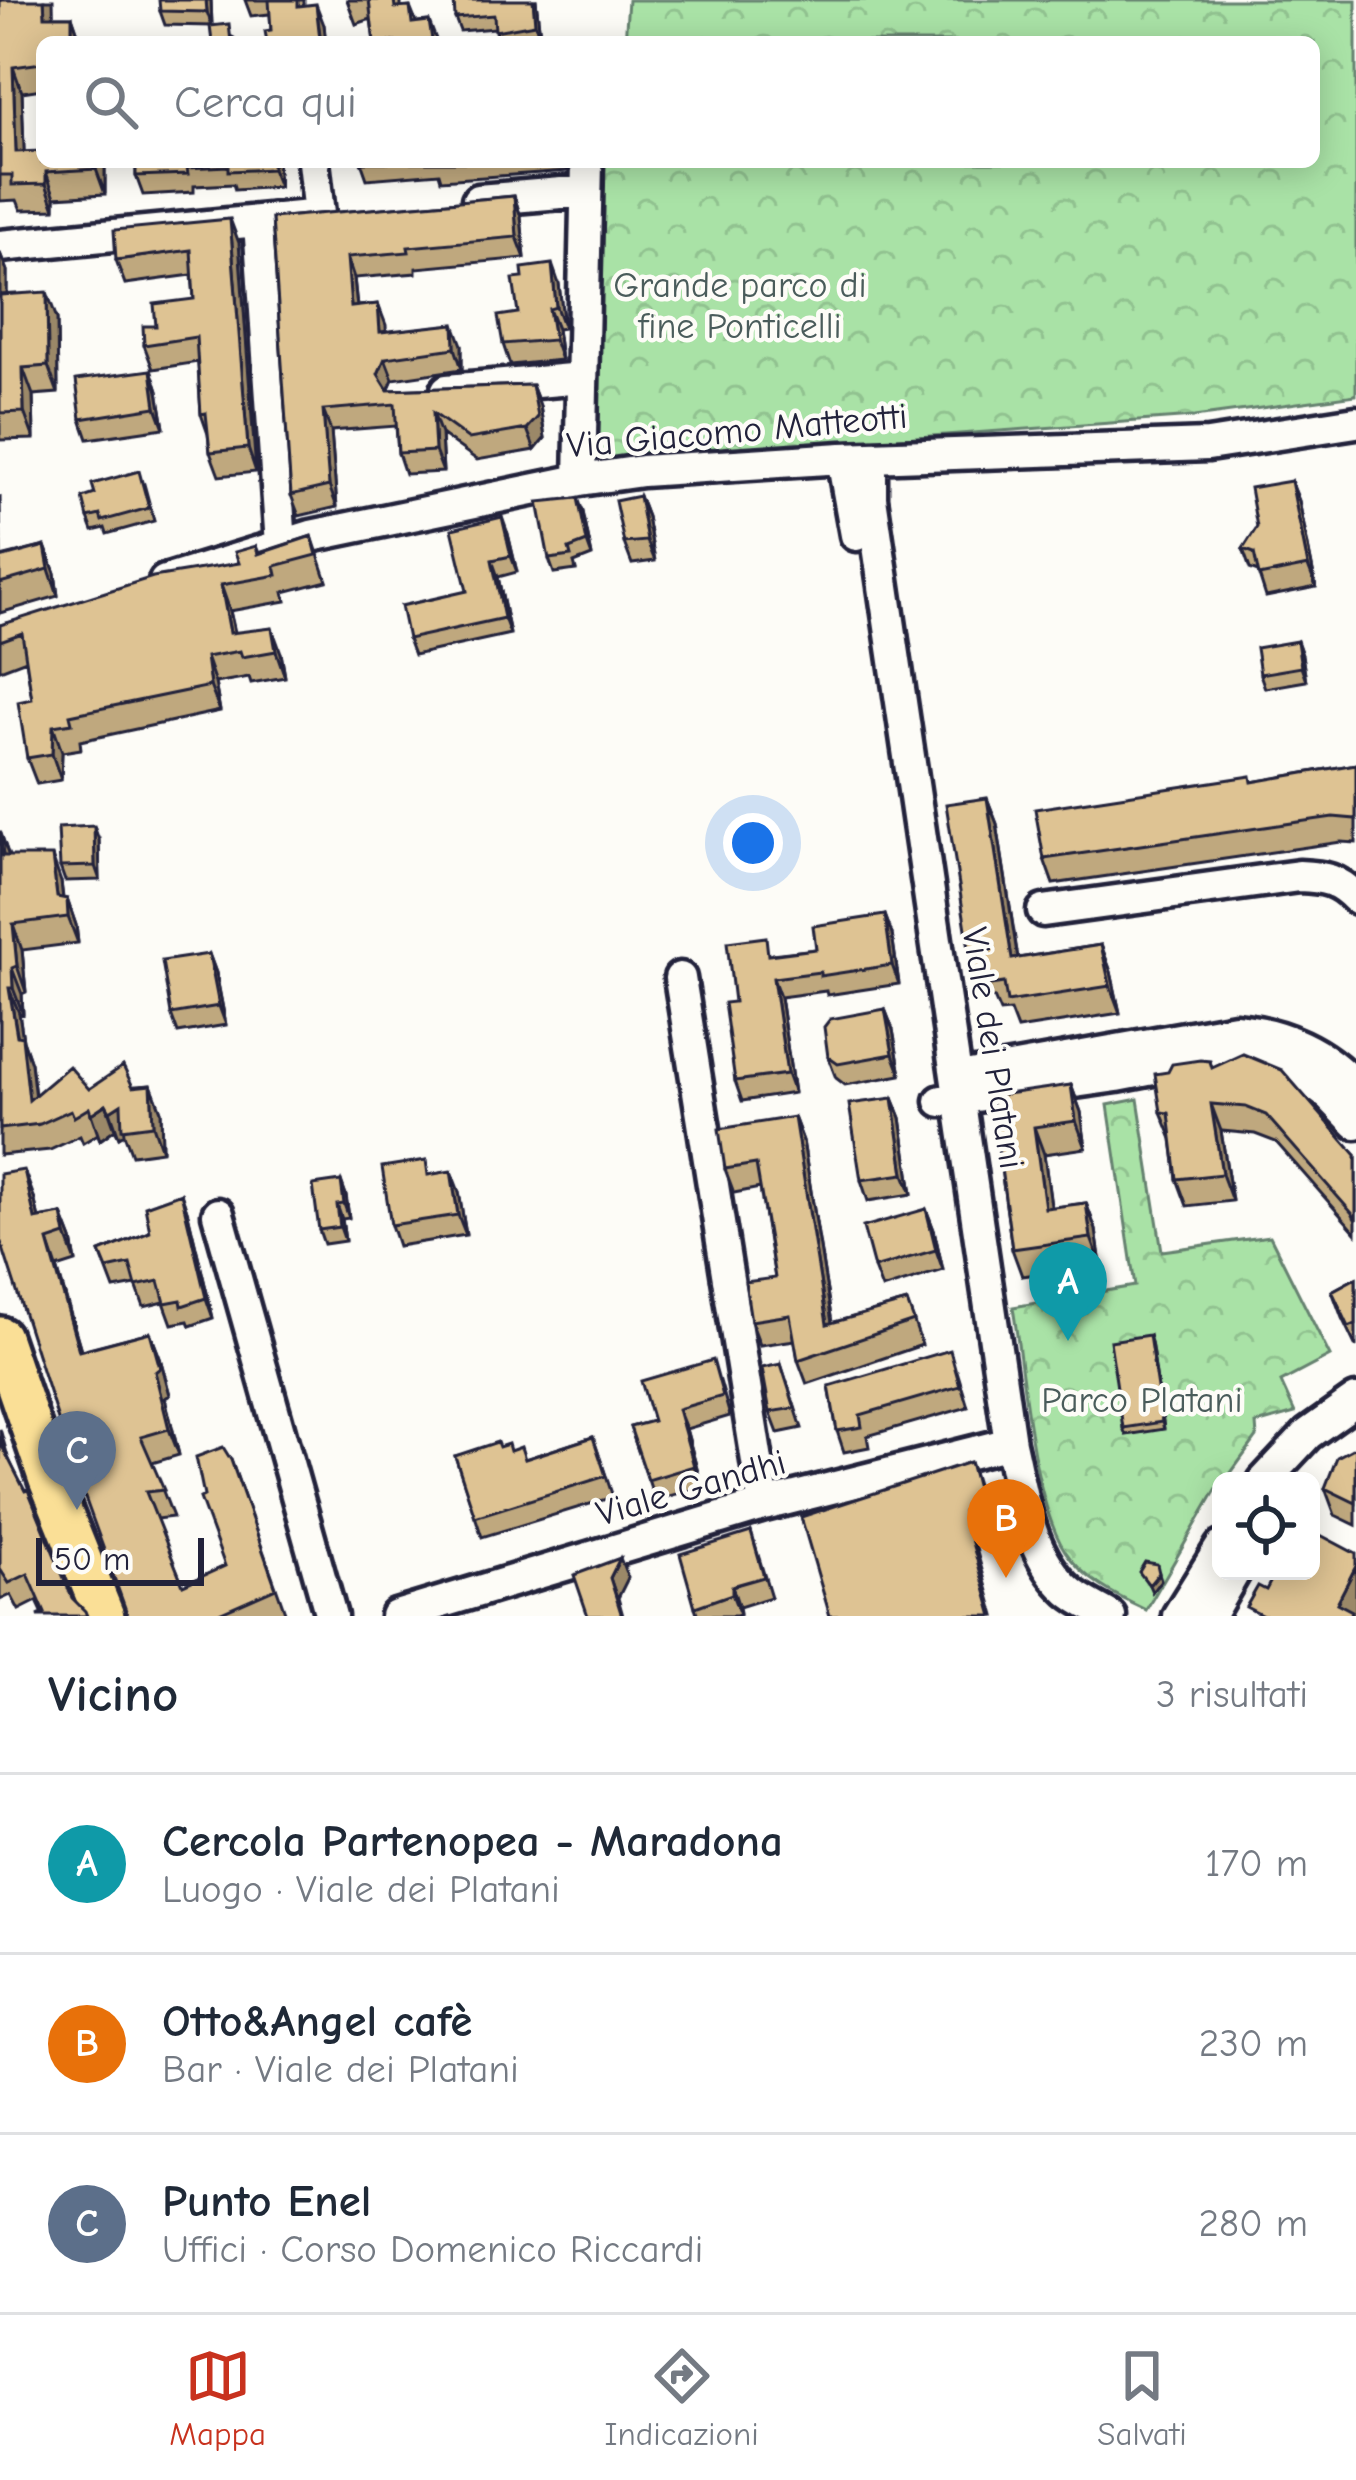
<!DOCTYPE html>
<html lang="it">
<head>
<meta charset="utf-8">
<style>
  body { margin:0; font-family:"Comic Neue",sans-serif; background:#f6f6f7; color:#1f2937 }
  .controls { position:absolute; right:36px; bottom:36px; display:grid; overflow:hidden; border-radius:18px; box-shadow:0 6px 30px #0003 }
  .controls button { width:108px; height:108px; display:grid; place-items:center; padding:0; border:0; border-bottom:3px solid #e0e1e3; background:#fff; color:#1f2937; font:60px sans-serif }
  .scale { position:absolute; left:36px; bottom:30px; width:168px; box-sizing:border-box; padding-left:12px; border:6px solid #22223b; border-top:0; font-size:33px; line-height:42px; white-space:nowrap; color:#22223b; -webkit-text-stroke:9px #fdfcf7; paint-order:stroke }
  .you { position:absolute; left:753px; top:843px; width:42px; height:42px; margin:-30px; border:9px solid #fff; border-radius:50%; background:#1a73e8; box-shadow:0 0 0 18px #1a73e833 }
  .badge { display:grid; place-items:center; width:78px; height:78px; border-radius:50%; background:#c8321e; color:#fff; font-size:39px; font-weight:700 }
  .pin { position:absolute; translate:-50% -99px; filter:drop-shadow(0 3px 6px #0008) }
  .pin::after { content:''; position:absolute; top:63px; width:42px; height:36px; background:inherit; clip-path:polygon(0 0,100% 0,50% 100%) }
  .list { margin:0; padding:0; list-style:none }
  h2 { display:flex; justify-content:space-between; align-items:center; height:156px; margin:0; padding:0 48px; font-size:51px }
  h2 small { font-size:39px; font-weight:400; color:#747a83 }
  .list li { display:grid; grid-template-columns:78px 1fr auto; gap:36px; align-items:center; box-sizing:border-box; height:180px; padding:0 48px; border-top:3px solid #e0e1e3 }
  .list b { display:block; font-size:45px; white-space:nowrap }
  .list p { margin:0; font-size:39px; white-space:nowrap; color:#747a83 }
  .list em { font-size:39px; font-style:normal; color:#747a83 }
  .icon { flex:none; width:66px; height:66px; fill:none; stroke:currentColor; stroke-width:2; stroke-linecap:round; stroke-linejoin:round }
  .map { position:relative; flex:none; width:1356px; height:1616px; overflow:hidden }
  .search { position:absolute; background:#fff; box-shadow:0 6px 30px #0003; left:36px; right:36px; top:36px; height:132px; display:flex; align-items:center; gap:30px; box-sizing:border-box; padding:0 42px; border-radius:18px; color:#747a83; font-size:45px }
  .sheet { height:696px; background:#fff }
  nav { display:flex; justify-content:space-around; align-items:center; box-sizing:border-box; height:168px; border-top:3px solid #e0e1e3; background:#fff; font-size:33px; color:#747a83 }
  nav a { display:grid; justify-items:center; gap:6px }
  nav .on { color:#c8321e }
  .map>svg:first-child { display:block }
  .forest { fill:url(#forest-crowns); stroke:#668270; stroke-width:3 }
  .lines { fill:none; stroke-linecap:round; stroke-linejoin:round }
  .minor-casing { stroke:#22223b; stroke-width:39 }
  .major-casing { stroke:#22223b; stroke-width:48 }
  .minor { stroke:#fdfcf7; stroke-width:30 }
  .major { stroke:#fadf96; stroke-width:39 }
  .wall { fill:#bfa87e; stroke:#22223b; stroke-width:3 }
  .shaded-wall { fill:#9b8867; stroke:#22223b; stroke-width:3 }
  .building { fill:#dec393; stroke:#22223b; stroke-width:3 }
  .labels { text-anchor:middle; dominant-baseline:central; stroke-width:9; stroke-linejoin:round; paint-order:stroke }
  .park-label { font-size:36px; fill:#4a5c5b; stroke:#fdfcf7 }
  .street-label { font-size:36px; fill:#22223b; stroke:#fdfcf7 }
</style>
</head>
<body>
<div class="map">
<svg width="1356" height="1616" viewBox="0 0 1356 1616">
  <defs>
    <pattern id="forest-crowns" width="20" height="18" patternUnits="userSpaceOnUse" patternTransform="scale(3)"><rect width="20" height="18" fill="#a9e2a6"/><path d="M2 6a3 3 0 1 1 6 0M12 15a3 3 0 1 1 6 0" fill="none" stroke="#91c290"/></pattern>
  </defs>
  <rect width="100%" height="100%" fill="#fdfcf7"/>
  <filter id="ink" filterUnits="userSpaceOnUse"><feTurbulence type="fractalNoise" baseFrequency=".00833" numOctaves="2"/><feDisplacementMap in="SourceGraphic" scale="24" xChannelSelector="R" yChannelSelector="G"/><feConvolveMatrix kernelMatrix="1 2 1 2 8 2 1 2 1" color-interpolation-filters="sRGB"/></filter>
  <g filter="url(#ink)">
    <!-- forest -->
    <path class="forest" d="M628,0H1356V395L1194,417L587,461L599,162H1314V42H625Z
      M1138,1099L1162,1251L1270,1236L1330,1356L1281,1382L1295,1413L1256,1424L1257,1437L1225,1481H1221L1146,1610C1116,1596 1083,1579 1065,1551C1032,1500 1023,1370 1013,1307L1135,1286L1108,1105Z"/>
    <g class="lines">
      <defs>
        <path id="minor" d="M313,162L319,214
          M478,200L585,191
          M259,223L281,545
          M0,246L310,216
          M447,390L582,378
          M871,457V498L1010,1443C1022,1494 1028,1554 1069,1591C1080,1601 1097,1608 1110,1616
          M842,458L856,535
          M580,480L587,162
          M165,581L311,536L580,480L642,471L842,458L1208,445L1356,422
          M1043,911L1299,876C1324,877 1338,879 1356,898
          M680,978L764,1505
          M965,1077L1235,1029C1282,1033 1325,1052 1356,1088
          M941,1101L1117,1076L1236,1053L1285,1062L1330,1096L1356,1123
          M218,1214L331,1616
          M1264,1481L1308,1434L1356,1400
          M396,1616L764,1505L1010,1443
          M1178,1616L1221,1547
          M1209,1616L1235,1571"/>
        <path id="major" d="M0,1337L49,1480L104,1616"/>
      </defs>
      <!-- minor casing -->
      <use href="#minor" class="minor-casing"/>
      <!-- major casing -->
      <use href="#major" class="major-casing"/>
      <!-- minor -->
      <use href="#minor" class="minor"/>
      <!-- major -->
      <use href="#major" class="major"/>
    </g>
    <!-- wall -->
    <path class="wall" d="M0,0L53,16H72L81,42H42V89L22,92L24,152L42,162H105V194L55,197V209L21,210L17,200L0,201Z
      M211,0L212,26L234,38L235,42H212V26L165,25L160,11Z
      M245,0H304V5L324,25L325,38L271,30L270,14L251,16Z
      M347,0H401V8L410,7L416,22L429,21L437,42H374L371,19L356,24Z
      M536,0L540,36L500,42L495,28L460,31L455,18Z
      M136,162H277L279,187L235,190L233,184L194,186V192L143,195L136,176Z
      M361,162H568L567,171L441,180L439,173L367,179Z
      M514,196L521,217L525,258L416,268V273L354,278L357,306L378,304L386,331L462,345V369L393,379L388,390L532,385L540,406L545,438L535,450L477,460L441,434L443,472L405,474L398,453L396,426L331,431L337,507L299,516L291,495L272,218Z
      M239,243L256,472L219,476L210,452L208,434L201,414L198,362L153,369L144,345L156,326L194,299L192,275L125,284L116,260Z
      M0,253L7,271V295L57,319L58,393L33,395L34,439L0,440Z
      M559,284L564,328L557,329L561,360L510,365L503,344L518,313Z
      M151,370L158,391L164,428L88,439L81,419Z
      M1291,481L1299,501L1316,587L1266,597L1258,572L1250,569L1243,549Z
      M144,484L154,521L107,534L105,528L93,531L88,518Z
      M0,496L1,557L45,546L55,573L58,596L0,613Z
      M639,496L647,517L655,561L632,564L624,543Z
      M583,512L592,556L574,563L576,570L554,573L549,559Z
      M508,534L517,572L498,577L510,634L414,655L408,639L467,591Z
      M312,536L327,581L284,592L286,601L230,611L235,632L281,653L285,677L251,683L249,677L215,683L220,711L80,741L81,749L62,752L61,780L37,784L27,758L32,699L26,660L0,670V625L239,563L256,546L259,553Z
      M1297,641L1302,655L1306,681L1265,688L1260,674Z
      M1356,764V843L1341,842L1053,884L1044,859L1253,782Z
      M987,798L997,824L1018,958L1101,945L1111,972L1120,1013L1017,1029L1010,1011L1000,1012L994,998L982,1000L973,973Z
      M0,831L9,856L61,882L63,898L67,899L76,925L78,943L22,950L26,992L22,994L23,1014L19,1013L23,1040L31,1063L35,1095L89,1089L151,1085L161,1111L162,1151L132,1155L124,1134L119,1137L115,1129L100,1140L98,1134L83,1143L80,1136L50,1150L0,1155Z
      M99,840L100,880L65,881L60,867Z
      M885,915L892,934L899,984L827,995L826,991L780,997L794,1093L742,1101L735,1081L734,1002L772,954L816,949Z
      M209,954L216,973L226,1025L178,1033L171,1014Z
      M885,1009L893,1030L901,1075L845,1085L836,1078L828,1057Z
      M1212,1068L1356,1155V1233L1276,1142L1255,1134L1221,1131L1232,1201L1187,1206L1177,1179L1172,1139L1161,1112Z
      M1071,1085L1081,1112L1086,1148L1044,1154L1051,1208L1086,1203L1096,1230L1101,1265L1022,1276L1012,1249L992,1102Z
      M893,1098L901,1118L912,1194L868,1201L861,1180Z
      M794,1117L803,1141L832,1323L907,1302L922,1345L807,1384L798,1360L795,1340L760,1345L751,1321L775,1278L760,1188L734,1193L725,1169Z
      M431,1175L459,1192L466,1235L398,1246L391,1225Z
      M341,1181L346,1195L349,1218L342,1219L345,1241L324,1244L319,1230Z
      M181,1193L188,1214L213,1318L190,1326L188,1321L172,1324L164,1302L144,1307L136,1285L114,1289L100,1252L150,1232Z
      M34,1197L38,1218L62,1214L72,1240L76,1262L57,1268L81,1350L150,1332L160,1358L170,1395L165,1398L179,1455L152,1463L173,1517L156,1519L183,1585L225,1566L204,1496L231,1460L286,1615L128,1616Z
      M926,1209L934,1230L943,1270L882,1289L874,1268Z
      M1356,1278V1347L1342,1318L1332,1291Z
      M1151,1342L1164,1429L1126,1435L1123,1428Z
      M781,1364L802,1428L778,1433L770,1412Z
      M957,1371L968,1407L867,1436L869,1447L844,1452L837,1431L829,1386Z
      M720,1381L730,1416L686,1429L702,1487L655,1500L630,1427L653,1421Z
      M0,1429L8,1457L72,1598L43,1614L37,1601L19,1610L11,1595L0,1600Z
      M593,1437L613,1497L482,1537L455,1456L499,1447L510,1451L525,1459Z
      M1356,1447V1525L1335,1515L1325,1488Z
      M751,1532L771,1597L739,1607L740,1615L736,1616H698L695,1607Z"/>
    <!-- shaded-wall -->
    <path class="shaded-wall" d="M44,0H53L54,41L45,16Z
      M206,0H211L212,26L207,12Z
      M533,0H536L540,36L535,24Z
      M316,4L324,25L326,42H321Z
      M72,16L81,42H72Z
      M13,67L22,92L25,177L16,152Z
      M96,162H105V194L96,169Z
      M272,162H277L279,187L272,169Z
      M46,172L55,197V209L46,184Z
      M514,196L521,217L525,258L517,237Z
      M230,219L239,243L256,472L248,448Z
      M0,253L7,271V322L0,302Z
      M347,257L354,278L359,328L351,307Z
      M552,264L559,284L564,328L556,307Z
      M47,292L57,319L58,393L48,366Z
      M378,304L386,325L387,353L380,332Z
      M549,309L557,329L561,360L554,340Z
      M454,324L462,345V369L455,348Z
      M385,358L393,379L386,395L378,374Z
      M23,368L33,395L34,439L24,412Z
      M151,370L158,391L164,428L156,407Z
      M532,385L540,406L545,438L535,450L527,429Z
      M323,410L331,431L337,507L329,486Z
      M433,413L441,434L443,472L435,451Z
      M1291,481L1299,501L1316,587L1308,566Z
      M639,496L647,517L655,561L647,541Z
      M578,498L583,512L592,556L587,542Z
      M502,517L508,534L517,572L511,556Z
      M45,546L55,573L58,596L49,569Z
      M492,560L498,577L510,634L504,618Z
      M221,585L230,611L238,652L230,633Z
      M272,628L281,653L285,677L276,651Z
      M1297,641L1302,655L1306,681L1301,667Z
      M206,657L215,683L220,711L210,686Z
      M53,726L62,752L61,780L52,754Z
      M987,798L997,824L1022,986L1012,959Z
      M94,826L99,840L100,880L95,866Z
      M0,831L9,857L3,856Z
      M52,856L61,882L65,918L57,897Z
      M67,899L76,925L78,943L68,917Z
      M885,915L892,934L899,984L892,965Z
      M13,924L22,950L26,992L17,966Z
      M1101,945L1111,972L1120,1013L1110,986Z
      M209,954L216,973L226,1025L219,1006Z
      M12,968L22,994L23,1014L13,988Z
      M773,978L780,997L794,1093L787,1074Z
      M9,988L19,1013L23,1040L31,1063L38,1126L29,1100Z
      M885,1009L893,1030L901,1075L893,1054Z
      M151,1085L161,1111L162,1151L153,1125Z
      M1071,1085L1081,1112L1086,1148L1076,1121Z
      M893,1098L901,1118L912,1194L904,1174Z
      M106,1104L115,1129L100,1140L91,1114Z
      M121,1104L124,1134L119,1137L110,1111Z
      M1211,1104L1221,1131L1232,1201L1222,1174Z
      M794,1117L803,1141L836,1348L827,1324Z
      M1034,1127L1044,1154L1055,1235L1045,1208Z
      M24,1170L34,1197L45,1246L35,1219Z
      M451,1171L459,1192L466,1235L458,1215Z
      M341,1181L346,1195L349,1218L344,1204Z
      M181,1193L188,1214L213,1318L206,1298Z
      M1086,1203L1096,1230L1101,1265L1091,1238Z
      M337,1205L342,1219L345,1241L340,1227Z
      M926,1209L934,1230L943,1270L936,1250Z
      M62,1214L72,1240L76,1262L66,1235Z
      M48,1241L57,1268L89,1378L79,1351Z
      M150,1332L160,1358L170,1395L165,1398L179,1455L169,1429L155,1372Z
      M1149,1335L1151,1342L1164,1429L1162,1422Z
      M678,1409L686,1429L702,1487L694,1466Z
      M970,1462L989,1523L973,1538L995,1616H993L963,1511Z
      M620,1558L628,1578L618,1598L623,1616L610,1578Z
      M1356,1566V1611L1354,1616L1337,1603Z
      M1159,1573L1161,1580L1152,1592L1149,1585Z
      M732,1586L739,1607L740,1615L732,1594Z"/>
    <!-- building -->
    <path class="building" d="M0,0H44L45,16H72V42H42V63L13,67L16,152L42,151V162H96V169L46,172V184L12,185V175H0Z
      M159,0H206L207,12L160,11Z
      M269,0H298V6L316,4L320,39L330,38V42H267L265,31L271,30Z
      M369,0H394L395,8L410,7L412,23L429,21L432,40L414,42H374Z
      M454,0H533L535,24L495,31L494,15L455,18Z
      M229,24L231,42H212L210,26Z
      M136,162H272V169L228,171V166L187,168L188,174L136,176Z
      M514,196L517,237L408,247L409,252L347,257L351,307L378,304L380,332L454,324L455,348L385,358L378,374L388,390L532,385L538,417L527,429L469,439L433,413L435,451L398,453L395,404L323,410L329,486L291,495L272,218Z
      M230,219L248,448L210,452L206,413L201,414L196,337L144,345L143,326H156L154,304L194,299L191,250L116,260L114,230Z
      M552,264L556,307L549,309L554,340L503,344L498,316L518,313L513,279L523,278L522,268Z
      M47,292L48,366L23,368L24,412L0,413V295Z
      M151,370L156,407L81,419L76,380Z
      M139,471L149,508L102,521L100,515L88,518L83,498L95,494L92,484Z
      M1291,481L1308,566L1259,576L1254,553L1243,549L1257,527L1250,488Z
      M639,496L647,541L624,543L615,501Z
      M578,498L587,542L569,549L571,556L549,559L538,502Z
      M502,517L511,556L492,560L504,618L408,639L401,606L467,591L452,529Z
      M312,536L317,555L275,566L277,575L221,585L230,633L272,628L276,651L242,657L240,651L206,657L210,686L70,715L72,723L53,726L52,754L27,758L18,702L32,699L22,633L0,641V625L153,577L239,563L235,552L256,546L258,554Z
      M45,546L49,569L0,583V558Z
      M1297,641L1301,667L1260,674L1256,648Z
      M1356,764V819L1333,817L1044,859L1035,809L1251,776L1252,782Z
      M987,798L1012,959L1101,945L1110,986L1007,1002L1004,983L990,985L984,971L973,973L946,804Z
      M94,826L95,866L60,867L58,828Z
      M0,831L3,856H52L57,897L67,899L68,917L13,924L17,966L12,968L13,988H9L17,1036L22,1037L29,1100L69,1066L89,1089L123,1066L133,1087L151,1085L153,1125L122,1129L121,1104L110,1111L106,1104L91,1114L89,1108L74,1117L71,1110L40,1124L0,1129Z
      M885,915L892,965L820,976V972L773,978L787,1074L735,1081L724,1003L734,1002L727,942L766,937L768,955L816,949L813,926Z
      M209,954L219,1006L171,1014L162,961Z
      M885,1009L893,1054L838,1064L828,1057L824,1027L830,1019Z
      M1243,1054L1282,1070L1356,1155V1221L1352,1213L1266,1115L1246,1107L1211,1104L1222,1174L1177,1179L1169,1113L1161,1112L1155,1074L1168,1072L1172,1064L1200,1060L1210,1061L1212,1068Z
      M1071,1085L1076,1121L1034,1127L1045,1208L1086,1203L1091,1238L1012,1249L992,1102L1000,1101L999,1095Z
      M893,1098L904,1174L861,1180L849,1104Z
      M794,1117L827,1324L907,1302L914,1321L798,1360L790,1315L751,1321L745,1282L775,1278L769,1240L756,1164L725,1169L719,1129Z
      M426,1160L428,1175L451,1171L458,1215L391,1225L382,1167Z
      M24,1170L35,1219L62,1214L66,1235L48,1241L79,1351L150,1332L160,1368L155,1372L169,1429L141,1437L164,1490L146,1492L183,1585L225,1566L200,1498L204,1496L196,1457L223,1447L231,1460L276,1588L212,1616H128L68,1451L0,1239V1174Z
      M341,1181L344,1204L337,1205L340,1227L319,1230L313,1185Z
      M181,1193L206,1298L182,1306L181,1300L165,1303L159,1281L136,1286L130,1264L107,1269L100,1252L150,1232L145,1206Z
      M926,1209L936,1250L874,1268L863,1227Z
      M1356,1278V1324L1349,1327L1332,1291Z
      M1149,1335L1162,1422L1123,1428L1110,1341Z
      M950,1350L960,1386L860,1415L862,1427L837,1431L829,1386Z
      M713,1360L723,1396L678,1409L694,1466L648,1480L630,1427L653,1421L641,1381Z
      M781,1364L795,1408L770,1412L762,1368Z
      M0,1437L3,1448L25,1491L28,1490L72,1598L85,1611L87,1616H38L45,1613L28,1574L9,1583L0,1569Z
      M593,1437L606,1476L475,1517L455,1456L497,1442L499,1447L508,1444L510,1451L521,1447L525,1459Z
      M1356,1447V1503L1325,1488L1337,1457Z
      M970,1462L979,1496L963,1511L993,1616H830L801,1517Z
      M1311,1530L1356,1554V1566L1337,1603L1352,1611L1351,1614L1354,1616H1263L1246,1607L1258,1586L1266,1590L1276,1571H1311Z
      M751,1532L764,1577L732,1586V1594L695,1607L680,1554Z
      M620,1558L610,1578L622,1616H588L574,1575Z
      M1145,1562L1157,1564L1159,1573L1149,1585L1139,1572Z"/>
  </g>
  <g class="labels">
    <!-- park labels -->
    <g class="park-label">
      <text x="740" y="285">Grande parco di<tspan x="740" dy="41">fine Ponticelli</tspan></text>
      <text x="1142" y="1400">Parco Platani</text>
    </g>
    <!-- street labels -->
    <g class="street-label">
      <text transform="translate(737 431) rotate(-5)">Via Giacomo Matteotti</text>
      <text transform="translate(993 1048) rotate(81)">Viale dei Platani</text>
      <text transform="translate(691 1488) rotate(-16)">Viale Gandhi</text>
    </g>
  </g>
</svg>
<div class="controls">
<button><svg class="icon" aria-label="locate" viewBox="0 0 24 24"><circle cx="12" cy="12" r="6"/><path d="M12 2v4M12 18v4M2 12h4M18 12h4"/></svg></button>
</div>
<div class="scale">50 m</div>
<div class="you"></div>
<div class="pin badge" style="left:1068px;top:1341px;background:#0f9aa8">A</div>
<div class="pin badge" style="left:1006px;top:1578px;background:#e8710a">B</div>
<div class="pin badge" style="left:77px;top:1510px;background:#5c6f8a">C</div>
<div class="search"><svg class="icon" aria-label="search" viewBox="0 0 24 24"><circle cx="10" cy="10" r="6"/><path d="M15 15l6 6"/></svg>Cerca qui</div>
</div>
<section class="sheet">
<h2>Vicino<small>3 risultati</small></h2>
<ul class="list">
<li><span class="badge" style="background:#0f9aa8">A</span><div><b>Cercola Partenopea - Maradona</b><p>Luogo · Viale dei Platani</p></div><em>170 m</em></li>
<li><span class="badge" style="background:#e8710a">B</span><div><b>Otto&amp;Angel cafè</b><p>Bar · Viale dei Platani</p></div><em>230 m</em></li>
<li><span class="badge" style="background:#5c6f8a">C</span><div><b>Punto Enel</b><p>Uffici · Corso Domenico Riccardi</p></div><em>280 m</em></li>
</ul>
</section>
<nav>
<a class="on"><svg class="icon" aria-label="map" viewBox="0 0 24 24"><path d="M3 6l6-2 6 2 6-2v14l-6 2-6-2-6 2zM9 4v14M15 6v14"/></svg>Mappa</a>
<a><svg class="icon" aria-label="directions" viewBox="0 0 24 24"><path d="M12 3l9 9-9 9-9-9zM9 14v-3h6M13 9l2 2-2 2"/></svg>Indicazioni</a>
<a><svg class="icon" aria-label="saved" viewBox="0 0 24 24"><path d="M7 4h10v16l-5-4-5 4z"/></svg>Salvati</a>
</nav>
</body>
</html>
